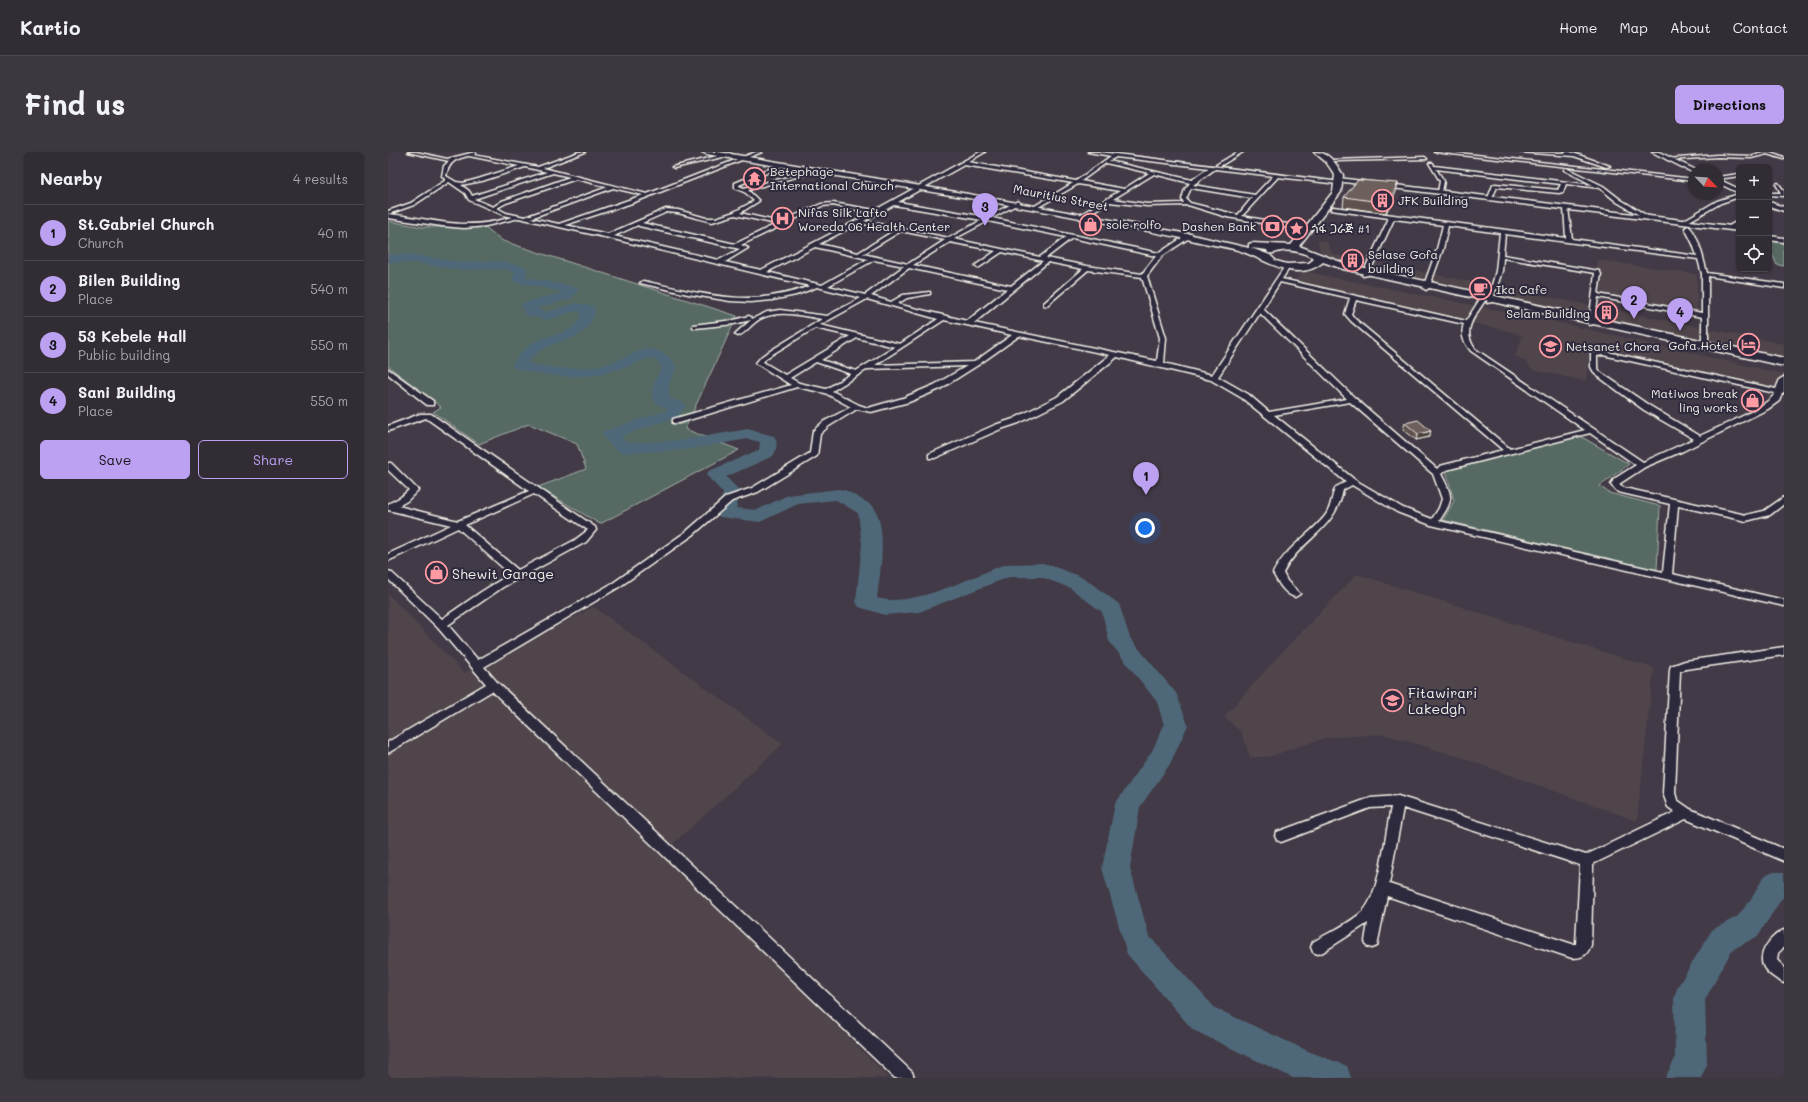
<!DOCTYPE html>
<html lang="en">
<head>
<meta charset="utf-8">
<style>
  body { margin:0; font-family:Mali,"Noto Sans Ethiopic",sans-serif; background:#3d3840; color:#f1f3f6 }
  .controls { position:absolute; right:12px; top:12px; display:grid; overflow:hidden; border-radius:6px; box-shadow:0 1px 3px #0004 }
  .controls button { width:36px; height:36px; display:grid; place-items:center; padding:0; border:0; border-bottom:1px solid #4d484f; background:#322c34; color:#f1f3f6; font:20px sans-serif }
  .compass { position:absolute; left:1300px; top:12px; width:36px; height:36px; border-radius:50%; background:#322c34; box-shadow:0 1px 3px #0004; rotate:115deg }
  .you { position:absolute; left:757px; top:376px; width:14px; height:14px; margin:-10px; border:3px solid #fff; border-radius:50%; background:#1a73e8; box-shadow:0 0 0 6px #1a73e833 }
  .badge { display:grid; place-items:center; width:26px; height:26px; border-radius:50%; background:#bca0f2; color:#111; font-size:13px; font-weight:700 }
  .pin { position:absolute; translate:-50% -33px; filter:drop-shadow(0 1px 2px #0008) }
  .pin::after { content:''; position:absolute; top:21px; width:14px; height:12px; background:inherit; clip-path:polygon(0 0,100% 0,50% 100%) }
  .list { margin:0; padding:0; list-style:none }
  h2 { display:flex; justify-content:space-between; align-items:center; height:52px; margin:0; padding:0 16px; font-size:17px }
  h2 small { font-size:13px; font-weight:400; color:#a8a7ac }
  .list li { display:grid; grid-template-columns:26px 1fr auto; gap:12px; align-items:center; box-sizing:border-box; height:56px; padding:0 16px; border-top:1px solid #4d484f }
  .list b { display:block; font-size:15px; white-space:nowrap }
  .list p { margin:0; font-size:13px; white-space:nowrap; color:#a8a7ac }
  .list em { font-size:13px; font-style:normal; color:#a8a7ac }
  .actions { display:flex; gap:8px; padding:12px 16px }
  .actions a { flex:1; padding:9px 0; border:1px solid #bca0f2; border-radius:6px; text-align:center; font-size:14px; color:#bca0f2 }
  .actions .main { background:#bca0f2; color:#111 }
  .icon { flex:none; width:22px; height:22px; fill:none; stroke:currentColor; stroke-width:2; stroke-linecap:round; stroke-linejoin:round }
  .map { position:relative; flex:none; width:1396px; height:926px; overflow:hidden; border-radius:6px }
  header { display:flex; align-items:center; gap:24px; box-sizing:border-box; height:56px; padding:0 20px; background:#322c34; border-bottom:1px solid #4d484f }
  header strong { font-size:19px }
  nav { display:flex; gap:22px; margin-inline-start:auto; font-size:14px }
  .intro { display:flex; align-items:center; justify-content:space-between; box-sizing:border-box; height:96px; padding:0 24px }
  h1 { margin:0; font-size:28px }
  .button { padding:10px 18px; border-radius:6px; background:#bca0f2; color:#111; font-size:14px; font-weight:700 }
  main { display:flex; gap:24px; padding:0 24px }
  aside { flex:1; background:#322c34; border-radius:6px; box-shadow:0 1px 3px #0004 }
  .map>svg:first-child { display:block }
  .built { fill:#4f454c }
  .green { fill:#576b64; stroke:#a6aea6 }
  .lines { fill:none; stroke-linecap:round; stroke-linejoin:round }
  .river { fill:#4f6879; fill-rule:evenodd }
  .minor-casing { stroke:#f4f1e8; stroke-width:3 }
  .tertiary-casing { stroke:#f4f1e8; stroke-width:3 }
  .primary-casing { stroke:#f4f1e8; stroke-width:3 }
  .minor { fill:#2f2a3d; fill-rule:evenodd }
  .tertiary { fill:#2f2a3d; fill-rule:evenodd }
  .primary { fill:#2f2a3d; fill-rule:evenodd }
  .wall { fill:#5e514e; stroke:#f4f1e8 }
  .shaded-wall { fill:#4c4240; stroke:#f4f1e8 }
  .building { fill:#6d5e5b; stroke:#f4f1e8 }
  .labels { text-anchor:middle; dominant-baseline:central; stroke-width:4; stroke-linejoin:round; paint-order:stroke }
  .far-poi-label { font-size:12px; fill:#f4f1e8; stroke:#2f2a3d; text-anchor:start }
  .far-street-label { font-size:12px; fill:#f4f1e8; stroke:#2f2a3d }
  .poi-label { font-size:14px; fill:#f4f1e8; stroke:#2f2a3d; text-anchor:start }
</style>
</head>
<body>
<header>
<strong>Kartio</strong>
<nav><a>Home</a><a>Map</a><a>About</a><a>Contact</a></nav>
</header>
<div class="intro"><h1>Find us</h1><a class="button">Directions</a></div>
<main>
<aside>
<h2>Nearby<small>4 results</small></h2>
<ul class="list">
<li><span class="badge">1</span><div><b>St.Gabriel Church</b><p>Church</p></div><em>40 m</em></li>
<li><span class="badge">2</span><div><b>Bilen Building</b><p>Place</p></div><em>540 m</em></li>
<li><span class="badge">3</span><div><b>53 Kebele Hall</b><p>Public building</p></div><em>550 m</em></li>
<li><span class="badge">4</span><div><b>Sani Building</b><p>Place</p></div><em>550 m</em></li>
</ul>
<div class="actions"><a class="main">Save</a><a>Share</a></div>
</aside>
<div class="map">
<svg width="1396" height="926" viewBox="0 0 1396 926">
  <rect width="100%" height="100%" fill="#423a46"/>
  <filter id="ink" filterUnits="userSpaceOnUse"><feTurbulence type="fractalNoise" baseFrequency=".025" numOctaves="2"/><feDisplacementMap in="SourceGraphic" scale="8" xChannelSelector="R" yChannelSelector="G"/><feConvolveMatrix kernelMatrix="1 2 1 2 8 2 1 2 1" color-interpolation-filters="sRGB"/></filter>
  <g filter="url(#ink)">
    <!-- built -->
    <path class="built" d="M929,88L939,90L945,102L1396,192V209L1100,145L934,105Z
      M1210,108L1309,122V160L1212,141L1214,125L1213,121L1208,118Z
      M914,119L1164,169L1396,222V241L1222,199L1221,202L1201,199L1198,229L1144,218L1137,209L1127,204L1134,185L1129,181L905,132Z
      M969,422L1266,516L1249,669L1072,605L995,582L937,586L880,605H862L853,580L836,565L893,501Z
      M0,442L76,521L206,455L395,592L276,700L501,926H0Z"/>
    <!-- green -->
    <path class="green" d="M0,69L35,75H97L115,89L349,164L297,277L351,298L212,372L150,335L198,317L189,292L141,272L91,292L45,260L53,255L0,214Z
      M1381,88L1396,90V114L1389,113L1381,96Z
      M1192,284L1241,312L1212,334L1221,341L1272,354L1269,418L1055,368L1066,349L1058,319Z"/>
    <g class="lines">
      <!-- river -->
      <path class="river" d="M0,102L27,103L71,110L114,109L138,115L140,118L137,125L188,135L190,138L183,147L148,156L158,160L187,151L205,154L207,157C202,197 162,180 140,211C167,218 197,219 225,210C234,207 253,196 262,197C274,198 283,206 289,215L281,231V246L296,251L298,254L289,265L233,284L240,291L296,288L360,277L386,284C390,289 389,298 385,304L338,325L353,340L348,356L369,358L400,343L451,337L457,338L485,354C500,375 492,422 489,446C522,456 580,427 612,414L619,412L655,411L662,413L696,426L731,452L742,486L788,541L800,573L782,612L752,655L742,716L761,784L827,856L920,899L959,914L963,926H905L805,878L739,802L714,716L727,652L764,599L776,573L769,550L721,489L714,460L682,436L653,425H621L531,460L497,463L471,455L468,450L474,392L470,361L448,348L410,352L372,370L332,365L329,361L335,341L318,323L321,319L371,298L372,290L360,287L296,298L236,301C227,299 219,290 214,282L216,279L277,259L280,256C276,254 271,254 268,251C258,244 270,222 274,215L269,209L261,206C214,227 175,230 126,216L124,213C130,203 138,194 148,189C165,180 190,183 193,160L188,159L158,168L138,163L133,154L135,151L175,140L126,130L124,127L127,120L114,117L71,118L27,111L0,110Z
        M1386,720H1396V746H1394L1370,784L1344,798L1317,848L1319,912L1313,926H1277L1287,907L1286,845L1290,834L1324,778L1350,764L1365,744L1376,724Z"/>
      <defs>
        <path id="minor" d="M20,0H28L59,7L87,0L88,2L85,3L150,15L191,0H197L155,16L259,42L368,0H374L244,51L177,73L220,82L278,57L290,58L318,66H328L346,60L366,49L358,41L347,36V31L393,12L395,14L351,33V34L356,36L428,18L430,19L360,38L371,49L352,61L392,70L433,52L445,51L487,58L592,0H597L580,10L688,29L723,4L700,0H712L952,30L950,32L890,25L854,64L921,76L922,77L919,79L839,65L800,53L759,54L721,50L692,67L690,64L732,39L690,32L647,57L645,55L685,31L576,13L510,50L598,65L630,49L632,51L604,66L771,101L800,82H804V84L774,104L759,124L778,186L776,211L824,223L897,114L902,115L894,127L1078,169L1094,144H1098L1099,145C1089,163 1072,176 1087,197L1255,310L1306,287L1256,258L1207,222L1203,215V201L1215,199L1388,237L1392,227L1396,225V241L1394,242L1391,249L1380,257L1295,299L1257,315L1231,332L1236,336L1358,363L1376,359L1396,345V352L1382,363L1358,369L1290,354L1284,422L1396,448V454L1043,373L1009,360L964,333L955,338C947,379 912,387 895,421L899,429L912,442L907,445C896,442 890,430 885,421C900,393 919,386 937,364C944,355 943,344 948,335L958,330L854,246L823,228L729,205L675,249L631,271L613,277L547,306H541V302L607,273L625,267L669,245L722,203L631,184L590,213L552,237L521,250L483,260L469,257L441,274L432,282L429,304L370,340L344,349L305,383L231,435L96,515L109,530L524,920L526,926H507L104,539L0,601V590L98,532L50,476L0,427V419L3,420L54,467L93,440L122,422L70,376L0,409V402L63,373L0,358V352L13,345L21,338L0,318V311H3L30,338L19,349L10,354L70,369L141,339L38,266L0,279V274L32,262H43L207,375L208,378L198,390L115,435L60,473L90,508L225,431L299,379L338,345L364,336L422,301L425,279L435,270L463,255L437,241L409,235L291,271H285V267L403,233L368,211L374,204L434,167C414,164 391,157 372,167C364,171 358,181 350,184L347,182L348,181L363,168L346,172L307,176L305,175V173L346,168L361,164L363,165L364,167L379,160L392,158L439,164L473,146L429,135L408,143L384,148L363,150L342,149L300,142L252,131L255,129C316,142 361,157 422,134L221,86L131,66L98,74L76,76L54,74L0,66V59L23,51L58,28L54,24L56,14L61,9ZM80,4H81L131,14L90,27L75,31L68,30L58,24C61,10 67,7 80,4ZM728,5L821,16L804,28L721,9ZM718,11L761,21L736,37L693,29ZM137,15L159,20L84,44L81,39L73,33L94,29ZM827,17L885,24L867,43L805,33ZM165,21L182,25L114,49L105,55L86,47ZM766,22L802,31L797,37L794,47L796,51L759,52L725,47ZM188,27L220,35L137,65L118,61L109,56L118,51ZM61,30L77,41L81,48L115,63L124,65C76,80 47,67 0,62L26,53ZM225,36L255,43L171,72L143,66ZM803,36L864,46L850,63L802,51L798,47ZM445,53L483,61L373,118L337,110L360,96L353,93L434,54ZM506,53L594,68L561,86L476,69ZM279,60L290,61L324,70L347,63L388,72L347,92L254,71ZM600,69L678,85L652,105L566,87ZM471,71L507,78L470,101L431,92ZM250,73L251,74L352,97L331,108L226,84ZM513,79L557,88L520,112L475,102ZM684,86L768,104L754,122L699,114L658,106ZM562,90L608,99L588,113L587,114L590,116L614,100L655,109L623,134L525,113ZM427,95L480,107L434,133L379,120ZM486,108L516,114L477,143L440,134ZM660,110L695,117L656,151V153L658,154L700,118L754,125L772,186L769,209L586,171ZM521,116L619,137L579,169L509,152L519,146L542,142V140L515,143L503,150L483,144ZM892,130L962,146L957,162L963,169L1115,298L1052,314L1049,317L967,246L875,157ZM479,147L550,167L512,192L432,173ZM968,148L1076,172C1072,183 1076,190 1083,199L1197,278L1122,297L967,167L963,162ZM872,161L959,247L881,260L860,242L830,225ZM556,168L624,183L586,210L487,213ZM427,176L462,184L397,223L375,210L378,206ZM469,186L507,195L468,219L433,208ZM1215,203L1387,241C1381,255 1328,276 1312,284L1262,254L1212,220L1209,215V204ZM428,210L463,222L438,237L411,231L402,226ZM579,214L546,233L515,246L480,256L471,253L444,239L480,217ZM962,250L1045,322L1054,347L1051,356L1044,367L1015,356L967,328L886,263ZM1202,281L1248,313L1226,327L1223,333L1230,340L1282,352L1275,420L1051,369C1066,347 1065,345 1053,322L1058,318ZM146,342L200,378L187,388L130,418L77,373Z
          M850,0H855L832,14L828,13Z
          M1046,0H1060L1306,27V29Z
          M1132,0L1178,1L1176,0H1182L1222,14L1218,15L1186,4Z
          M1375,0H1382L1396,5V7L1379,2L1363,6L1330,5L1280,8L1278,7L1330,3L1363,4Z
          M342,1L344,3L286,16L284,15Z
          M1037,5L1039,7L947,9L945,8Z
          M1041,11H1045L1046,14L1205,33L1176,18L1178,16L1215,34L1233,48L1263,66L1258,67L1229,50L1212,36L1178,32L1175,40L1171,41L1109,35L1104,46L1102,47L1100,46L1105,33L1107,32L1170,38L1173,32L1048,17L1056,29L1054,40L1052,41L1050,40L1052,29Z
          M1351,22V24L1330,27V25Z
          M1390,31L1396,39V44L1381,43V41H1393L1388,32Z
          M1351,42V45L1333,51L1298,71L1293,70L1329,49Z
          M945,55L1178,86L1176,56L1178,55L1180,56L1184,87L1309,104L1305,92L1297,76L1300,74C1310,80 1316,110 1319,121L1396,132V136L1320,124V193L1317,195L1314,193V165L1210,145L1206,172L1201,173L1207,121L1115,106L1114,119L1104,150L1099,151L1108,119L1112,81L1060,74L1055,97L1041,136L1038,138L1035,136L1049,97L1055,73L1006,67L980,123L975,124L974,123L1001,66L943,58ZM1117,82L1310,107L1314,122V161L1210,142L1213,122L1211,119L1115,103Z
          M1351,68V72L1343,77L1338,76Z
          M0,217L45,249V253H39L0,222Z
          M1396,495V503L1298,517L1292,519L1287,641L1289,648L1302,657L1396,697V709L1298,667L1205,712L1203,793C1199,803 1195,806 1184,806L999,744L989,794L984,796L979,794L977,789L980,771L935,800L930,802L925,800L923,795L925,790C942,780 961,772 975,759C992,742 998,679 1003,655L982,656L893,690L889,688L887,684L889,680L982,646L1010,644L1198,703L1287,660L1280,655L1275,641L1282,517L1283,514L1297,509ZM1015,656L1192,713L1188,792H1184L1001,732Z
          M1396,778V795L1390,801L1389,808L1396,815V831C1389,828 1377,820 1375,813C1370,800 1384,783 1396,778Z"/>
        <path id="tertiary" d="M1264,0H1271L1308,18H1306V21Z
          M950,26L1351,75V79L948,29V27Z
          M1330,27L1351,37V41L1330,31Z
          M1381,50L1396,55V59L1381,54Z
          M1381,84L1396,86V90L1381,88Z"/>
        <path id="primary" d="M314,0H331L580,42L800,82L861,96V92L864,91L903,93L945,40L947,23L938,10L926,0C942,0 947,11 955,23L953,40L911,94L958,112L1396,206V214L955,117L935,110C908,133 876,106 850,98C834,94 818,92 803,88C642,54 480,30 318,2ZM863,96L879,98L880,101C885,102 888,100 893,99C904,97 915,101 925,105L926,107L921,111L899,112L888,109L882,103Z"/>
      </defs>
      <!-- minor casing -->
      <use href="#minor" class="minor-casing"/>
      <!-- tertiary casing -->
      <use href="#tertiary" class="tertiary-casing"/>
      <!-- primary casing -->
      <use href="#primary" class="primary-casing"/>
      <!-- minor -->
      <use href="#minor" class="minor"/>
      <!-- tertiary -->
      <use href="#tertiary" class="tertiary"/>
      <!-- primary -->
      <use href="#primary" class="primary"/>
    </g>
    <!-- wall -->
    <path class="wall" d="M1008,40L998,61L955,55L956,45Z
      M1017,271L1041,285L1028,288L1015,277Z"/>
    <!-- shaded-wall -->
    <path class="shaded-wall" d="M1010,31L1008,40L998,61L1000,51Z
      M1043,279L1041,285L1028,288L1030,282Z"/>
    <!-- building -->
    <path class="building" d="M971,28L1010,31L1000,51L956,45L969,29Z
      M1030,268L1043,279L1030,282L1017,271Z"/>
  </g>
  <!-- icons -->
  <defs>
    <symbol id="temple-ring" viewBox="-11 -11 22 22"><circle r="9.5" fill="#2f2a3d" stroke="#ff9aa2" stroke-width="1.5"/><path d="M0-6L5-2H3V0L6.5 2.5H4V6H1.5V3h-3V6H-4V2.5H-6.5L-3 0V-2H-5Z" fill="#ff9aa2"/></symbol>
    <symbol id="building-ring" viewBox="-11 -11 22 22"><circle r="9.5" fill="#2f2a3d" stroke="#ff9aa2" stroke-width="1.5"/><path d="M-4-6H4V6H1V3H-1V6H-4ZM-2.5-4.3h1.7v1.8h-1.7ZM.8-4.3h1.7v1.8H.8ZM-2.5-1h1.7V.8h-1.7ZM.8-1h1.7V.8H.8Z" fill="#ff9aa2"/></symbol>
    <symbol id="hospital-ring" viewBox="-11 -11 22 22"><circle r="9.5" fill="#2f2a3d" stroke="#ff9aa2" stroke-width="1.5"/><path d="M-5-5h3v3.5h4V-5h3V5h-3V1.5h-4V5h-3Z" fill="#ff9aa2"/></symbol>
    <symbol id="shop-ring" viewBox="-11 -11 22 22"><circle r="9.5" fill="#2f2a3d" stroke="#ff9aa2" stroke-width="1.5"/><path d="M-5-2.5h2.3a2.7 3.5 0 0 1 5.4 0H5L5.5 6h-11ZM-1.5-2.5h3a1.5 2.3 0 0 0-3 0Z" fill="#ff9aa2"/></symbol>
    <symbol id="bank-ring" viewBox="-11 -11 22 22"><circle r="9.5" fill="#2f2a3d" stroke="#ff9aa2" stroke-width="1.5"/><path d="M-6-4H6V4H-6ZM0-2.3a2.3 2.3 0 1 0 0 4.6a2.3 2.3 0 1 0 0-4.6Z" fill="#ff9aa2"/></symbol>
    <symbol id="sight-ring" viewBox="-11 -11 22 22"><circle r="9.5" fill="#2f2a3d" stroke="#ff9aa2" stroke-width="1.5"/><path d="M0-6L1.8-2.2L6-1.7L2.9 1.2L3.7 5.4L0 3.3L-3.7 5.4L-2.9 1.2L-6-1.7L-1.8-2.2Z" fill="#ff9aa2"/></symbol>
    <symbol id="cafe-ring" viewBox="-11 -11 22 22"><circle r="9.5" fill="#2f2a3d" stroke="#ff9aa2" stroke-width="1.5"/><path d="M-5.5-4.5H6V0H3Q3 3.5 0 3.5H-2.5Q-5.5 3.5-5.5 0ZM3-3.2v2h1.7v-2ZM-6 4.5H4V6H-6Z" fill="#ff9aa2"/></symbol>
    <symbol id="hotel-ring" viewBox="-11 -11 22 22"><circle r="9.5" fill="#2f2a3d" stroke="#ff9aa2" stroke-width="1.5"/><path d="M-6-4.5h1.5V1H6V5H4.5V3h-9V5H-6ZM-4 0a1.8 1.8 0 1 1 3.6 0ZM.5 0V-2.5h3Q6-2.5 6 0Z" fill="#ff9aa2"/></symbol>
    <symbol id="school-ring" viewBox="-11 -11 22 22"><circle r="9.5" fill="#2f2a3d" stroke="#ff9aa2" stroke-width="1.5"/><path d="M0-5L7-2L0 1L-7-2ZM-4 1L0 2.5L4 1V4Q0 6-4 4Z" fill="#ff9aa2"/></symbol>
  </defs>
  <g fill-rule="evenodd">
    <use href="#temple-ring" x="354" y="14" width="25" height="25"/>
    <use href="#building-ring" x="982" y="36" width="25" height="25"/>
    <use href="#hospital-ring" x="382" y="54" width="25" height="25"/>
    <use href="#shop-ring" x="690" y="60" width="25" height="25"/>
    <use href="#bank-ring" x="872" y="62" width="25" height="25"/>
    <use href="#sight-ring" x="896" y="64" width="25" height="25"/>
    <use href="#building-ring" x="952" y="96" width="25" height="25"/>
    <use href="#cafe-ring" x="1080" y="124" width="25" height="25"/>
    <use href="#building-ring" x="1206" y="148" width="25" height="25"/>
    <use href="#hotel-ring" x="1348" y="180" width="25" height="25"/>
    <use href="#school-ring" x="1150" y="182" width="25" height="25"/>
    <use href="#shop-ring" x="1352" y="236" width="25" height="25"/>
    <use href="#shop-ring" x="36" y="408" width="25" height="25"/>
    <use href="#school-ring" x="992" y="536" width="25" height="25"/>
  </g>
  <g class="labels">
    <!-- far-poi labels -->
    <g class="far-poi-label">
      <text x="382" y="19">Betephage<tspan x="382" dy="14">International Church</tspan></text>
      <text x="1010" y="48">JFK Building</text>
      <text x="410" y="60">Nifas Silk Lafto<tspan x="410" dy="14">Woreda 06 Health Center</tspan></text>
      <text x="718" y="72">sole rolfo</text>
      <text x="868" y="74" text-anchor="end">Dashen Bank</text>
      <text x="924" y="76">ጎፋ ጋራጅ #1</text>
      <text x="980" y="102">Selase Gofa<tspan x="980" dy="14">building</tspan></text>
      <text x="1108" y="137">Ika Cafe</text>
      <text x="1202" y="161" text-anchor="end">Selam Building</text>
      <text x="1344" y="193" text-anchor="end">Gofa Hotel</text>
      <text x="1178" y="194">Netsanet Chora</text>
      <text x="1350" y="241" text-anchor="end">Matiwos break<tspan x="1350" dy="14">ling works</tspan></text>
    </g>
    <!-- far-street labels -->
    <g class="far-street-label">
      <text transform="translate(673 45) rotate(11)">Mauritius Street</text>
    </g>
    <!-- poi labels -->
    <g class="poi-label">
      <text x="64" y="421">Shewit Garage</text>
      <text x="1020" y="540">Fitawirari<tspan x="1020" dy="16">Lakedgh</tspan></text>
    </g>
  </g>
</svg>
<div class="controls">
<button>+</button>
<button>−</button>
<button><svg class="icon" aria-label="locate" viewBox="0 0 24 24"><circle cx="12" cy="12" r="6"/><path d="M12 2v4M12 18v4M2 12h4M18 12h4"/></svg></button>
</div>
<svg class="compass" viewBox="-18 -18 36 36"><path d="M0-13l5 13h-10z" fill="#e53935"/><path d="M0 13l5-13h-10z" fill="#a8a7ac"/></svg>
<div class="you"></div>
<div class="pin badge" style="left:758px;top:343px">1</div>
<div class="pin badge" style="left:1246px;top:167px">2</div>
<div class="pin badge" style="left:597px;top:74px">3</div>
<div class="pin badge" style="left:1292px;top:179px">4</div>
</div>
</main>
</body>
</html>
